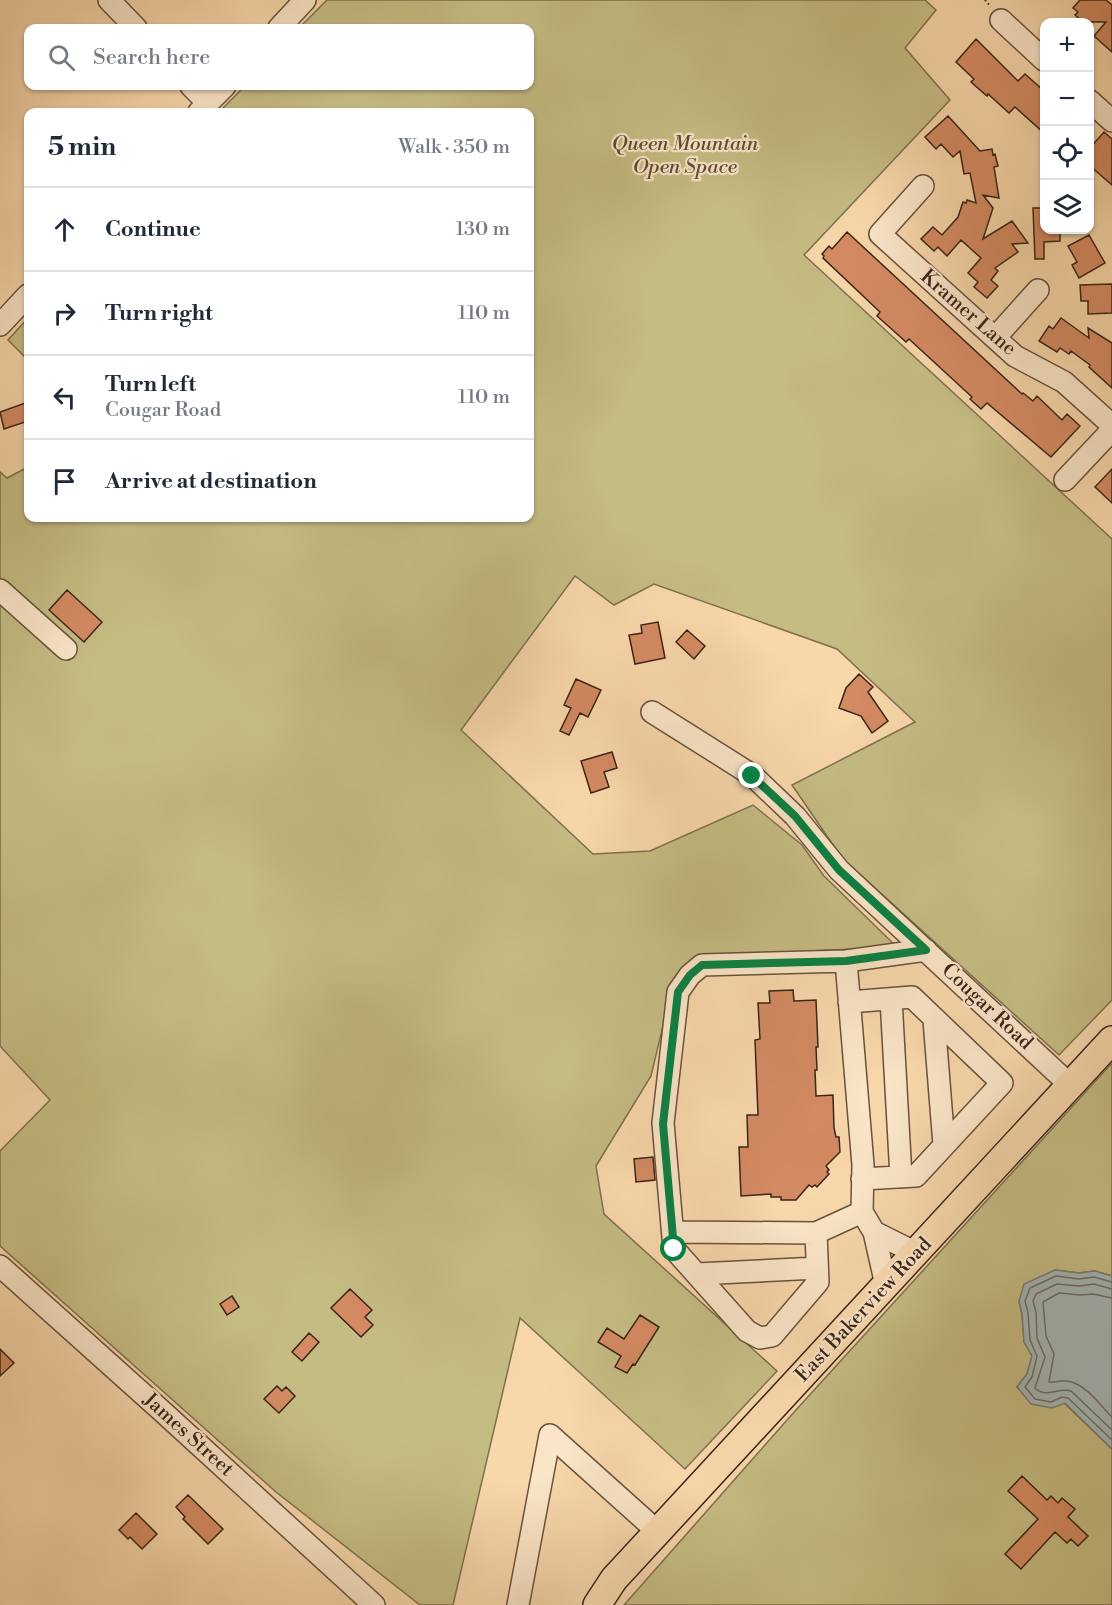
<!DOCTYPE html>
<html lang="en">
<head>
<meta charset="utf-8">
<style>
  body { margin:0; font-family:"Libre Bodoni",serif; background:#f6f6f7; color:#1f2937 }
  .controls { position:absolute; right:18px; top:18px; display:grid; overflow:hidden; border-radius:12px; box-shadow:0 2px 4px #0004 }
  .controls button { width:54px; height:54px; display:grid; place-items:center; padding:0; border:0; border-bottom:2px solid #e0e1e3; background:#fff; color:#1f2937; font:30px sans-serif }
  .stop { position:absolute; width:18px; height:18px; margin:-14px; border:4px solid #0b8043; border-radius:50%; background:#fff }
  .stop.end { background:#0b8043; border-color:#fff; box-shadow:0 2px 6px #0008 }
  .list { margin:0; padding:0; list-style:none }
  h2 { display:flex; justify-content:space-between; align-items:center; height:78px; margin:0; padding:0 24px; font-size:26px }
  h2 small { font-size:20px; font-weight:400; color:#747a83 }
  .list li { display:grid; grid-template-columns:39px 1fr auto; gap:18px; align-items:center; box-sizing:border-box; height:84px; padding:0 24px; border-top:2px solid #e0e1e3 }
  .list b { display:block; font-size:22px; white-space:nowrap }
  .list p { margin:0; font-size:20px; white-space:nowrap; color:#747a83 }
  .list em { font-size:20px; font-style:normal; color:#747a83 }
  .icon { flex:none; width:33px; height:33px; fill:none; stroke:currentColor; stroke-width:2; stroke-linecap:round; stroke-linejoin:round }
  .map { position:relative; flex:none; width:1112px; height:1605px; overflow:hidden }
  .search { position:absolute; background:#fff; box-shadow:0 2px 4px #0004; left:24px; top:24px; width:510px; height:66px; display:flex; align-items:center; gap:15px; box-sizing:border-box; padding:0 21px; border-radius:12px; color:#747a83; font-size:22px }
  .panel { position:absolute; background:#fff; box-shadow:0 2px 4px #0004; left:24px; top:108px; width:510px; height:414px; border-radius:12px }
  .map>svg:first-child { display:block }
  .green { fill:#c5bc83; stroke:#7f704e; stroke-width:1.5 }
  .water { fill:#a4b6b6; stroke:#797c77; stroke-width:1.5 }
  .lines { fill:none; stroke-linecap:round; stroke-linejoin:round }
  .shore { stroke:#6e6e67; stroke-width:1.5 }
  .building { fill:#d48a62; stroke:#392518; stroke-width:1.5 }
  .minor-casing { stroke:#69523d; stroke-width:24 }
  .major-casing { stroke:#392518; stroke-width:30 }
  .path { stroke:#392518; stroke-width:2; stroke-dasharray:1.5 3; stroke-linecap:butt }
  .minor { stroke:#fae5c8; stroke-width:21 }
  .major { stroke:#f8d7ab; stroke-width:27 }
  .route { stroke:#0b8043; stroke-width:8 }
  .labels { text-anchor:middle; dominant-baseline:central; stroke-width:4.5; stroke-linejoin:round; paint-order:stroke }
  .park-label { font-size:20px; font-style:italic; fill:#5c4b33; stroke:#fae5c8 }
  .street-label { font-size:20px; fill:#392518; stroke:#fae5c8 }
</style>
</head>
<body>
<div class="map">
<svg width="1112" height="1605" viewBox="0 0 1112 1605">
  <rect width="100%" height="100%" fill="#f8d7ab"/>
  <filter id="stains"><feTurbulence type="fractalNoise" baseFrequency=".00333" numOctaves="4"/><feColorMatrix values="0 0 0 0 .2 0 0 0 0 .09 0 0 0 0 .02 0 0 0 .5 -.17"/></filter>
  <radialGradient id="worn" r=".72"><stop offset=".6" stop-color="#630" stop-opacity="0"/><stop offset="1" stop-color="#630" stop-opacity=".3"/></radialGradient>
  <!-- green -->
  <path class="green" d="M327,0H925L936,10L905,48L950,100L804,255L1112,539V1000L1059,1055L842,858L792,785L915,722L837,649L654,584L614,605L575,576L461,730L593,854L650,851L753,805L802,845L824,876L897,947L699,956L674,980L651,1076L596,1166L604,1214L777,1371L685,1469L520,1318L453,1605H420L276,1492L0,1246V1151L50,1100L0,1046V472L7,478L28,467V518H530V112H219L245,86H530V28H299Z
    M28,318V360L8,340Z
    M1112,1063V1276L1095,1271L1079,1273L1055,1270L1019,1301L1022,1314L1024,1342L1032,1356L1027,1374L1017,1387L1064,1403L1112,1449V1605H624L795,1411Z"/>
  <!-- water -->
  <path class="water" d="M1055,1270L1079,1273L1095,1271L1112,1276V1449L1065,1403L1052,1408L1031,1404L1017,1387L1027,1374L1032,1356L1024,1342L1022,1314L1019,1301L1024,1284Z"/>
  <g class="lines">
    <!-- shore -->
    <path class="shore" d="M1112,1282L1094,1277L1079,1279L1056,1276L1030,1288L1025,1301L1028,1313L1030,1340L1037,1356L1032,1377L1025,1387L1035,1399L1051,1402L1062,1397L1068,1398L1112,1440
      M1112,1289L1094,1284L1079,1286L1057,1284L1036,1294L1033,1301L1036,1312L1037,1338L1045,1357L1035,1388C1046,1399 1058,1387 1071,1391L1112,1430
      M1112,1298L1093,1294L1080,1295L1059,1293L1043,1302L1046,1336L1054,1354L1049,1382C1055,1383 1061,1380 1067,1381C1085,1383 1100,1405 1112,1417"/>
  </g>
  <!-- building -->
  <path class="building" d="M1080,0H1106L1112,5V52L1094,36L1106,22H1083L1075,15L1078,12L1073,8Z
    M976,39L1018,81L1025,74L1044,91V133L1015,107L1009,113L988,94L987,96L971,82L974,79L956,62Z
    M948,116L980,151L992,149L993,155L995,154L998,166L994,167L999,198L983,195L993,208L983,239L1012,221L1028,243L1012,244L1018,252L995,268L998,271L991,280L998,286L987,298L974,287L978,282L968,273L981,258L961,240L947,256L938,247L934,251L921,239L933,227L942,235L958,217L963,202L966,203L967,200L976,203L970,173L964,174L960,151L953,157L941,144L936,149L925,137Z
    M1104,132L1112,139V185L1089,165V149Z
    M1033,208H1044V230H1060V241L1044,242V259H1035Z
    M847,232L1022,394L1023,393L1033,401L1037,396L1062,420L1067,414L1080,426L1051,457L987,403L981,409L970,399L972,397L909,339L906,342L877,316L880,312L823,258L824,256L822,254L829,246L832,249Z
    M1089,235L1105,263L1079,278L1072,265L1077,262L1068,246Z
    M1112,284V313L1088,314V301H1081L1080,285Z
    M1061,318L1089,338L1088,328L1112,343V388L1089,367L1090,365L1071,351L1069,354L1060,348L1057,352L1039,341L1049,326L1053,329Z
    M28,402V421L4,429L0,412Z
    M1112,469V503L1095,487Z
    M67,590L102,622L84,642L49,610Z
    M658,622L665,658L635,664L629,635L642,633L641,625Z
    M687,630L705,646L694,659L676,642Z
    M859,674L873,687L868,692L888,721L872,733L861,716L839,708L846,688Z
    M576,679L601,690L588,717L580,713L569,735L560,731L571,708L564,705Z
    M612,752L617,768L604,772L609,787L591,793L581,761Z
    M793,990L794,1001L816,1000L818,1047H816L817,1070H815L816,1096L833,1095L834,1128L836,1137H839L840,1152L826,1166L829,1170L827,1172L829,1174L817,1187L815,1185L812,1187L809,1185L796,1200H781V1197H771V1194L741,1196L739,1147H748L747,1115H758L755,1040L760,1039L758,1003H770L769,991Z
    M653,1157L655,1180L636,1182L634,1159Z
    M350,1289L372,1310L365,1317L373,1325L361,1337L331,1308Z
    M232,1296L239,1307L227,1315L220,1304Z
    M640,1315L659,1327L635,1365L633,1364L627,1373L615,1367L621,1356L598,1342L607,1328L624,1339Z
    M309,1333L319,1342L302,1361L292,1352Z
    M0,1349L14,1363L0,1376Z
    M277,1386L282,1391L286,1387L295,1396L279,1413L264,1399Z
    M1022,1476L1047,1500L1051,1496L1058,1503L1062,1498L1075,1509L1068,1517L1088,1536L1078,1546L1071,1539L1067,1543L1055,1532L1021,1569L1005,1554L1038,1519L1008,1491Z
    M188,1495L223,1529L208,1544L183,1519L185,1517L176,1507Z
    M136,1513L157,1534L142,1549L130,1537L128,1539L119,1530Z"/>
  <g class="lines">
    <defs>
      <path id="minor" d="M109,0L136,28
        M1001,20L1044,60
        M279,28L305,0
        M191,86L208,103
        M1090,101L1112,121
        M199,112L225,86
        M923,186L880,234L1015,356L1064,382L1112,425
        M0,325L28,295
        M995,338L1038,290
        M1065,480L1112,430
        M0,590L66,649
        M652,712L752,775L795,816L839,870L1070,1085
        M846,961L702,965L690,975L678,992L663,1123L674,1249L747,1331L760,1338L772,1336L818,1282L816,1233L862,1212
        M891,999L901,1177
        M849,1002L912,997L1002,1083L916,1176L862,1179
        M934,1020L944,1145
        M673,1232L816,1233
        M874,1232L862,1212L863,1165L846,961L926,950
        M0,1266L163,1412L374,1605
        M697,1274L817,1268
        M886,1285L874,1232L916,1253
        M550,1435L658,1532
        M518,1605L550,1435"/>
      <path id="major" d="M597,1605L614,1579L1112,1040"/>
    </defs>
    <!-- minor casing -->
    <use href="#minor" class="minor-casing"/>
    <!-- major casing -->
    <use href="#major" class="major-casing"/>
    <!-- path -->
    <path class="path" d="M985,0L991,7"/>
    <!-- minor -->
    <use href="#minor" class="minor"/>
    <!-- major -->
    <use href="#major" class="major"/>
  </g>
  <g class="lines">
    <!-- route -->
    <path class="route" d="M674,1249L663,1124L678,992L690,975L702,965L846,961L926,950L839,870L795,816L752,776"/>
  </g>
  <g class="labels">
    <!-- park labels -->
    <g class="park-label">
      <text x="685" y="144">Queen Mountain<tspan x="685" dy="23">Open Space</tspan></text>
    </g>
    <!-- street labels -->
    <g class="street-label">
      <text transform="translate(968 313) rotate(41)">Kramer Lane</text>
      <text transform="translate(987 1007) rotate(43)">Cougar Road</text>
      <text transform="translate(864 1310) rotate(-47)">East Bakerview Road</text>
      <text transform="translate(188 1435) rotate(42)">James Street</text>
    </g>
  </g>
  <rect width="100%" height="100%" filter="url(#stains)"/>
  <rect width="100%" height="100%" fill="url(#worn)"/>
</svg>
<div class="controls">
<button>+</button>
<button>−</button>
<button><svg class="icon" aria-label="locate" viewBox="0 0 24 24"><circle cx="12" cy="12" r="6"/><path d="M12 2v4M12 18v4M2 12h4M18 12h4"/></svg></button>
<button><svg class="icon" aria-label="layers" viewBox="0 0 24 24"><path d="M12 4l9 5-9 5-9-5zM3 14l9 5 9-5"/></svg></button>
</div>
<div class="stop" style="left:674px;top:1249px"></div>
<div class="stop end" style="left:752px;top:776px"></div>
<div class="search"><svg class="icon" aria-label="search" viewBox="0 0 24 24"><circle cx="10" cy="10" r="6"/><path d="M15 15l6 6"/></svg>Search here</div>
<section class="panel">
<h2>5 min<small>Walk · 350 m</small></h2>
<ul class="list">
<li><svg class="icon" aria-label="ahead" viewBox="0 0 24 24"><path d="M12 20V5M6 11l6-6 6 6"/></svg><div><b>Continue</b></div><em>130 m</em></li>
<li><svg class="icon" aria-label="right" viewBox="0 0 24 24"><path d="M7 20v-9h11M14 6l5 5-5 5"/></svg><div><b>Turn right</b></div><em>110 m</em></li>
<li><svg class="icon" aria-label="left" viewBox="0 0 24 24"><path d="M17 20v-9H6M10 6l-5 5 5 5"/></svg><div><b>Turn left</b><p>Cougar Road</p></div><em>110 m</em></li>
<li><svg class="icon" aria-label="arrive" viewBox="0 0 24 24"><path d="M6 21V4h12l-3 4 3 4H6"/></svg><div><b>Arrive at destination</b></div></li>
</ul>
</section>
</div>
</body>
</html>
